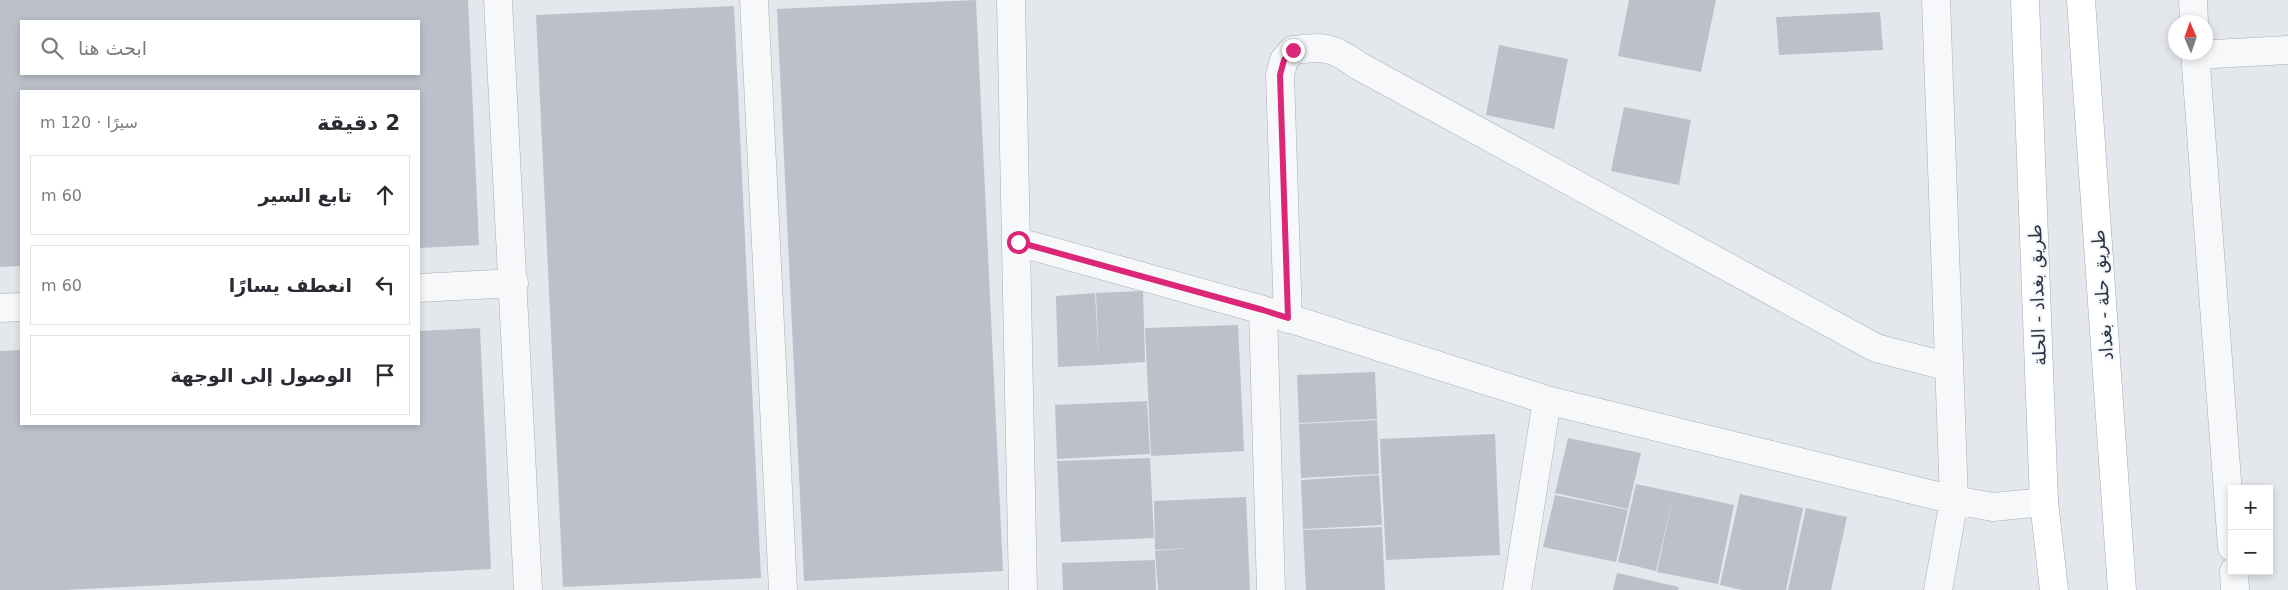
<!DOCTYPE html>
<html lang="ar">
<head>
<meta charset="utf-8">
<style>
  body { margin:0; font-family:"DejaVu Sans",Cairo,sans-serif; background:#f2f2f3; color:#2b2b33; direction:rtl }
  .controls { position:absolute; right:15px; bottom:15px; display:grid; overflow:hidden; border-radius:0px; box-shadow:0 2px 8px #0003 }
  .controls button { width:45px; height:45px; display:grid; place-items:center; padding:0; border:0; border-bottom:1px solid #e1e1e2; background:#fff; color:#2b2b33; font:25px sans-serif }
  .compass { position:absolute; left:2168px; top:15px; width:45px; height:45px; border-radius:50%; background:#fff; box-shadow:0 2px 8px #0003; rotate:358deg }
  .stop { position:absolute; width:15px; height:15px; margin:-11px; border:4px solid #db2777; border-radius:50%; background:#fff }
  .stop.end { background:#db2777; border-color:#fff; box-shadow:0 1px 5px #0008 }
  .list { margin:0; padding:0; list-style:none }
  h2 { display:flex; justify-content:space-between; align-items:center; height:65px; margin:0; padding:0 20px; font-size:21px }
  h2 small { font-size:16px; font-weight:400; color:#7c7c81 }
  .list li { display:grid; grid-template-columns:32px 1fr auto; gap:15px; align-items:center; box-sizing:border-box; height:80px; margin:0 10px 10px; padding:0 10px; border:1px solid #e1e1e2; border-radius:0px }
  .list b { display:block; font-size:19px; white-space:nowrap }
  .list em { font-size:16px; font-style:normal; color:#7c7c81 }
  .icon { flex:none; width:28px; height:28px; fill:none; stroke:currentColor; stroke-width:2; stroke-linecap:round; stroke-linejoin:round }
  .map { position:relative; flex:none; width:2288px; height:590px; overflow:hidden; direction:ltr }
  .search { position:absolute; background:#fff; box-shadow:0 2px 8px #0003; left:20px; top:20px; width:400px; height:55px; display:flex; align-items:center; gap:12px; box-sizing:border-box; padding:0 18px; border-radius:0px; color:#7c7c81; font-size:19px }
  .panel { position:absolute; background:#fff; box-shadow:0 2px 8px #0003; left:20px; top:90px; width:400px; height:335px; border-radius:0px; direction:rtl }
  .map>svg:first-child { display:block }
  .building { fill:#bbc0ca; fill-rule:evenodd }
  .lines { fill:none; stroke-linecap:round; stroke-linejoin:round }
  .street-casing { stroke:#a9aeb7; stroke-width:29 }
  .primary-casing { stroke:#a3abb8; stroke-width:29 }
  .street { stroke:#f7f8fa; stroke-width:28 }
  .primary { stroke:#fff; stroke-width:28 }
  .route { stroke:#db2777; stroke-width:6 }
  .labels { text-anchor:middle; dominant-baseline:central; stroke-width:4; stroke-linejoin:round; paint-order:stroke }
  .street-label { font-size:18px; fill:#2b3445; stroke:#f4f6f9 }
</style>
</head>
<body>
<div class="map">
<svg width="2288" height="590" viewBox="0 0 2288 590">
  <rect width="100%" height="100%" fill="#e4e7ec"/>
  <!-- building -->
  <path class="building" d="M0,0H468L479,245L419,248V91H21V266L0,267ZM21,21H419V74H21Z
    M976,0L1003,571L804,581L777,9Z
    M1629,0H1716L1701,72L1618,56Z
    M734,6L761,578L563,587L536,15Z
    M1880,12L1883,50L1779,55L1776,17Z
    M1499,45L1568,59L1554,129L1486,115Z
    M1624,107L1691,120L1679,185L1611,171Z
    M1143,291L1145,362L1099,365L1096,293Z
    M1095,293L1099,365L1058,367L1056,296Z
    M1238,325L1244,451L1151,456L1145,328Z
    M480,328L491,569L64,590H0V351L21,350V424H419V331Z
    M1375,372L1377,419L1299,423L1297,375Z
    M1147,401L1150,454L1057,459L1055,405Z
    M1377,420L1379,474L1301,478L1299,424Z
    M1495,434L1500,555L1386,560L1380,439Z
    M1568,438L1641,453L1628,509L1555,493Z
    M1150,458L1154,538L1061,542L1057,461Z
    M1379,475L1382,525L1303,529L1301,480Z
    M1636,484L1674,492L1656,571L1618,562Z
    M1674,492L1734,505L1718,584L1657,572Z
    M1740,494L1803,508L1786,590H1742L1720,585Z
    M1555,495L1628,510L1616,562L1543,547Z
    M1246,497L1250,590H1158L1155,551L1189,548L1155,550L1154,501Z
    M1806,508L1847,517L1831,590H1788Z
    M1382,527L1385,590H1306L1303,530Z
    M1155,560L1156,590H1063L1062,563Z
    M1617,573L1679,587L1678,590H1613Z"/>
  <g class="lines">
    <defs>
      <path id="street" d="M498,0L528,590
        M754,0L783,590
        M1011,0L1023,590
        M1936,0L1954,500L1938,590
        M2193,0L2194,22
        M2195,52L2232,547
        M2195,55L2288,50
        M1018,242L1263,310L1547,400L1954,500L1993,507L2044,502
        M419,288L514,283
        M0,308L21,307
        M1263,310L1271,590
        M1288,319L1280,75L1284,60L1293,50C1326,46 1332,47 1359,66L1876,348L1949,367
        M2234,571L2235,590
        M1517,590L1547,400"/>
      <path id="primary" d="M2025,0L2044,502L2054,590
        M2081,0L2122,590"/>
    </defs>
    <!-- street casing -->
    <use href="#street" class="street-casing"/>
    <!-- primary casing -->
    <use href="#primary" class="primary-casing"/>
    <!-- street -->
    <use href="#street" class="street"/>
    <!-- primary -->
    <use href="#primary" class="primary"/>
  </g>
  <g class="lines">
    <!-- route -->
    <path class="route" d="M1018,242L1263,310L1288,318L1280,75L1284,60L1293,50"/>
  </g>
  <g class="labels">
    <!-- street labels -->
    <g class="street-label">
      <text transform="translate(2037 295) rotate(-92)">طريق بغداد - الحلة</text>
      <text transform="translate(2102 295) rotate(-94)">طريق حلة - بغداد</text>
    </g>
  </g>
</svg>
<div class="controls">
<button>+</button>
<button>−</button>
</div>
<svg class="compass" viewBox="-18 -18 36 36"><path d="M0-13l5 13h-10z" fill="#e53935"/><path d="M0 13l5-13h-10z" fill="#7c7c81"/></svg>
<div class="stop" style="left:1018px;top:242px"></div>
<div class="stop end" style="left:1293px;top:50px"></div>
<div class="search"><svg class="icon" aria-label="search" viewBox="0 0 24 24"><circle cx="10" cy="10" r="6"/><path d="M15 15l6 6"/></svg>ابحث هنا</div>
<section class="panel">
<h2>2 دقيقة<small>سيرًا · 120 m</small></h2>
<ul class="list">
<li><svg class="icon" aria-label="ahead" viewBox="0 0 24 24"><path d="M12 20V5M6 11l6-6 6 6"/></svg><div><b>تابع السير</b></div><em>60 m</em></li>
<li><svg class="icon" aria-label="left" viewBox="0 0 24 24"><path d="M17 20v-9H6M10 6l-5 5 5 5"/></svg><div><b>انعطف يسارًا</b></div><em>60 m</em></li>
<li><svg class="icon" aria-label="arrive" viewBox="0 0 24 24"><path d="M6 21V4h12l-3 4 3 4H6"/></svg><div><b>الوصول إلى الوجهة</b></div></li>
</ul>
</section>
</div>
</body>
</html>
